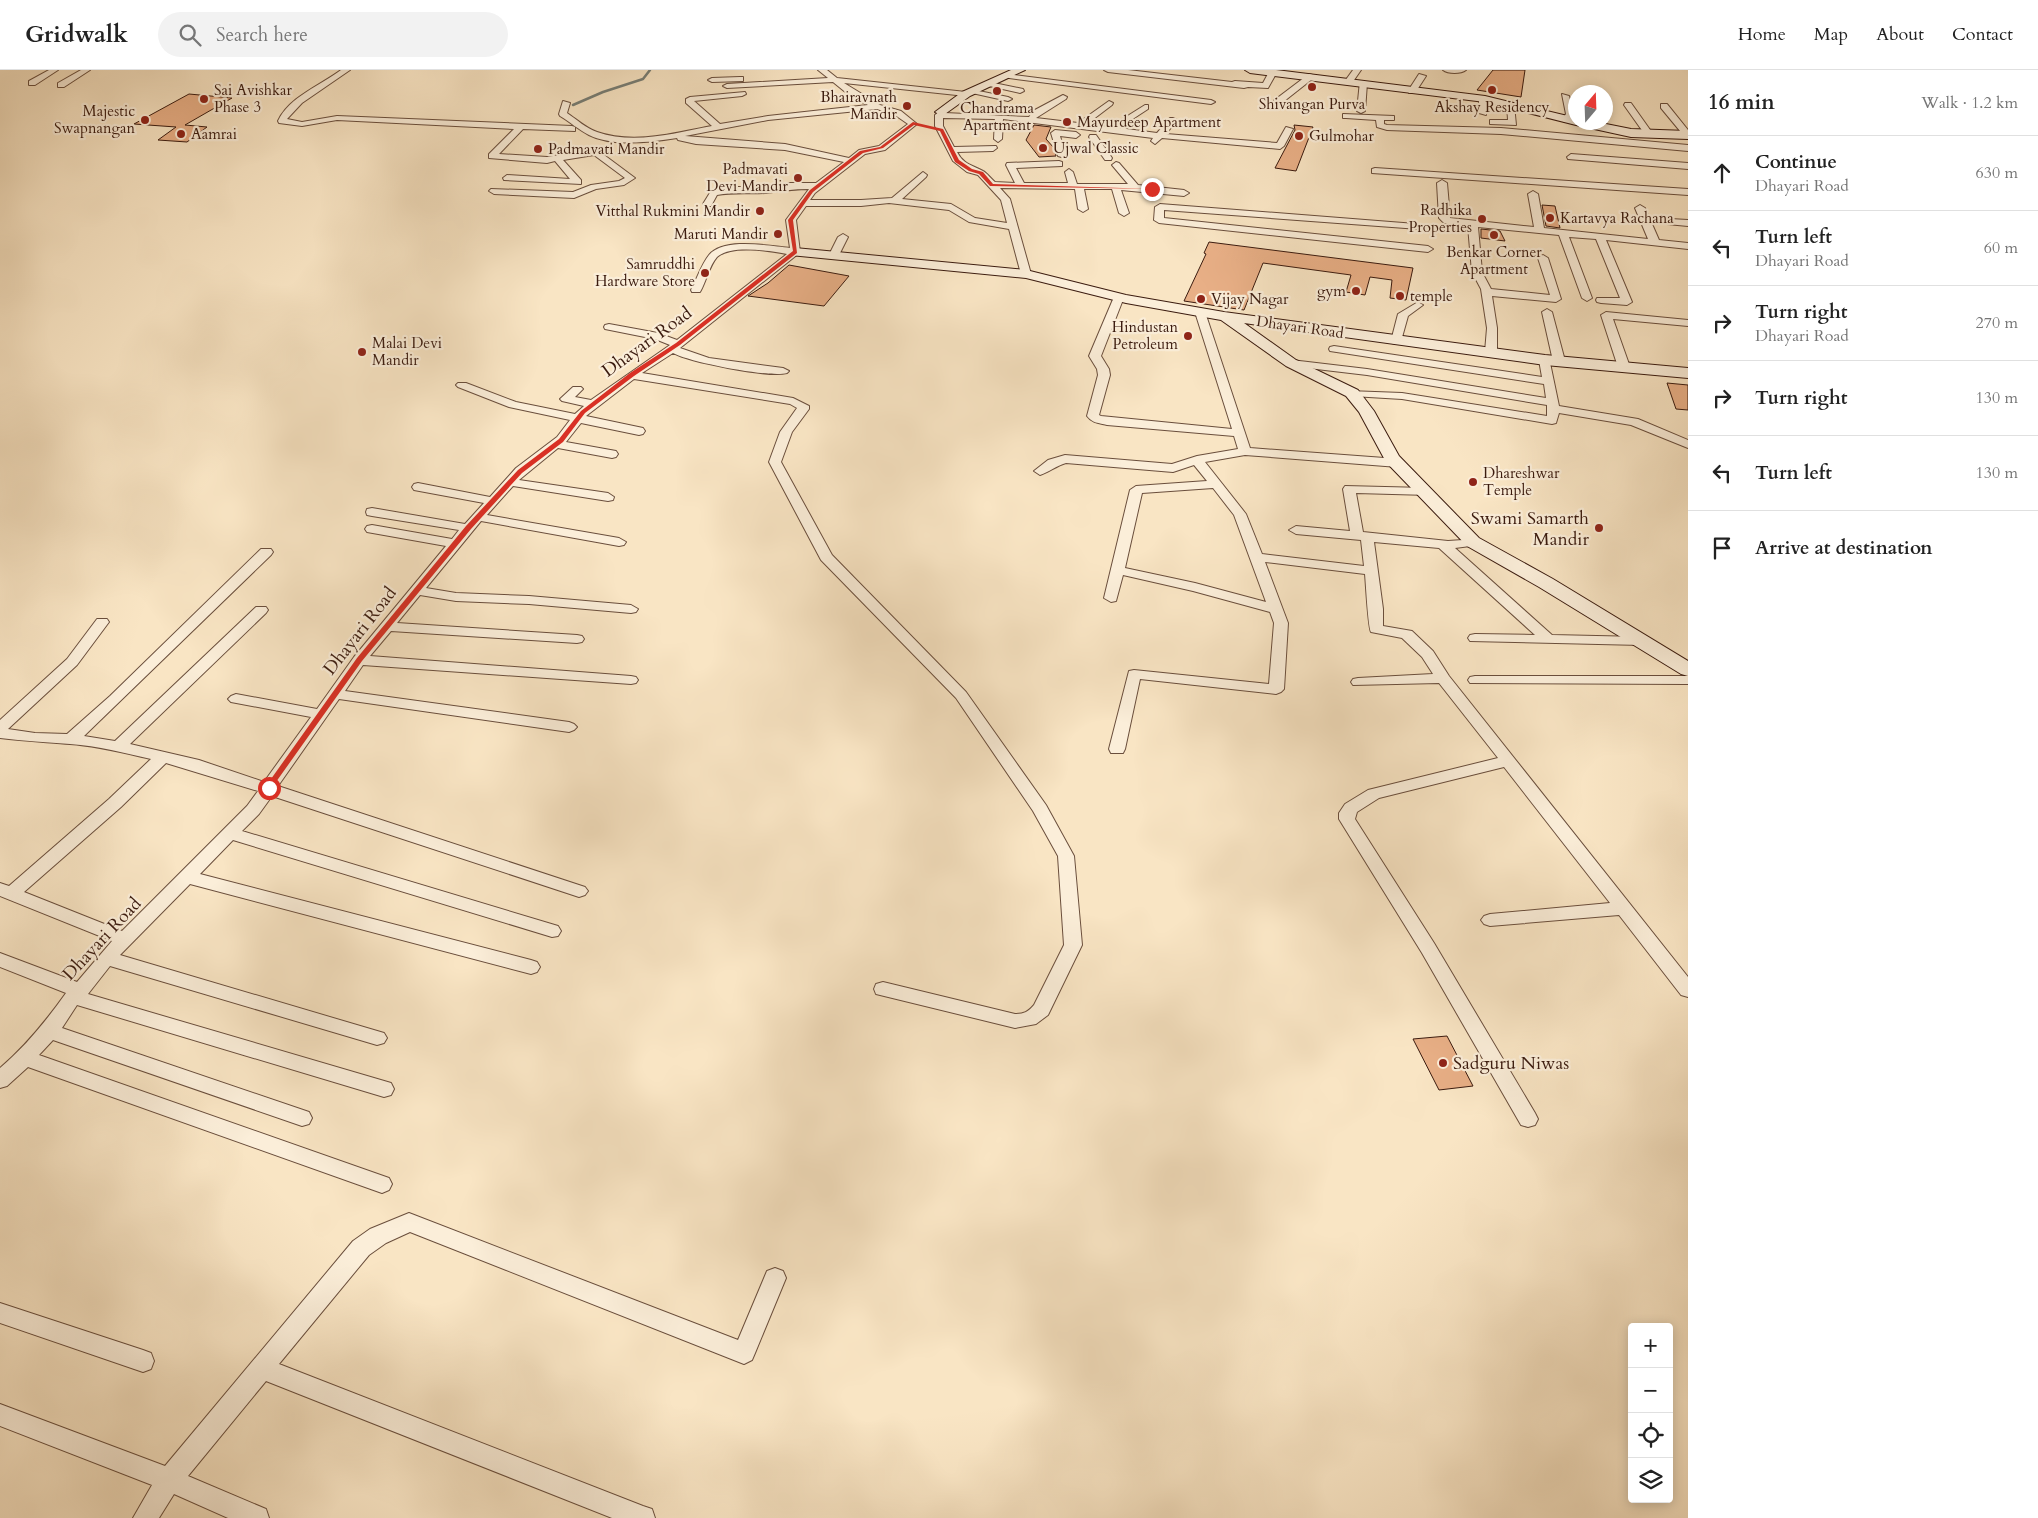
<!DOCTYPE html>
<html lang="en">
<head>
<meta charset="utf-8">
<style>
  body { margin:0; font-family:Cardo,serif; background:#f2f2f2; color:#222 }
  .controls { position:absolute; right:15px; bottom:15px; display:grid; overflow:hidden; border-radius:5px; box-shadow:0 2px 12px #0003 }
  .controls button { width:45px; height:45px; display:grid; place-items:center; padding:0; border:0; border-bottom:1px solid #e0e0e0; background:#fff; color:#222; font:25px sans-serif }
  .compass { position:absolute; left:1568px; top:15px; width:45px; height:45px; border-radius:50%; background:#fff; box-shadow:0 2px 12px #0003; rotate:19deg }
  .stop { position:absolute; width:15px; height:15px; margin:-11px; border:4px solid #d93025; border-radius:50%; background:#fff }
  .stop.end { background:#d93025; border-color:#fff; box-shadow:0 1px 5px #0008 }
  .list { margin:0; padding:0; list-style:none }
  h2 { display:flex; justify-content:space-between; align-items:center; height:65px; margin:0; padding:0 20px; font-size:21px }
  h2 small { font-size:16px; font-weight:400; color:#767676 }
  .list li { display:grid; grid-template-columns:32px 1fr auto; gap:15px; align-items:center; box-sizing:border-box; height:75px; padding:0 20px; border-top:1px solid #e0e0e0 }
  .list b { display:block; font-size:19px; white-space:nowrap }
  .list p { margin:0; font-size:16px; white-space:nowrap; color:#767676 }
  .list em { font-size:16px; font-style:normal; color:#767676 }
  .icon { flex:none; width:28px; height:28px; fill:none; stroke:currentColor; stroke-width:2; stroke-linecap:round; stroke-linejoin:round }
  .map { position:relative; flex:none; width:1688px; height:1448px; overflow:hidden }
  header { display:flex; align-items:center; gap:30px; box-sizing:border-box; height:70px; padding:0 25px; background:#fff; border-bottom:1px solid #e0e0e0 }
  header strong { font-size:24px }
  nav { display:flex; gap:28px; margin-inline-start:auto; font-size:18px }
  .search { width:350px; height:45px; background:#f2f2f2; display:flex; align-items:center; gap:12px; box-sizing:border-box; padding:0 18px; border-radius:28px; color:#767676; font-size:19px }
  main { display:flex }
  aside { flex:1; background:#fff }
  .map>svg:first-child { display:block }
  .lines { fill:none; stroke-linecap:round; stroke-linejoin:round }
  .stream { stroke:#767d75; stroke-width:2.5 }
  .building { fill:#e8af86; stroke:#3b1b0f }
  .street-casing { stroke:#6a4e3c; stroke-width:2 }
  .secondary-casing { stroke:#3b1b0f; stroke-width:2 }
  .street { fill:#fbeed9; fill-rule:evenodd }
  .secondary { fill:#fbeed9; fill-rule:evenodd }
  .route { fill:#d93025 }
  .poi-dot { fill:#8f2418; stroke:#fbeed9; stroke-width:2 }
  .labels { text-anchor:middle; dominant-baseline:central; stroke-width:4.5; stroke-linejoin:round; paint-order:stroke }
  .far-poi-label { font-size:15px; fill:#3b1b0f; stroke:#fbeed9; text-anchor:start }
  .far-street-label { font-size:15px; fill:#3b1b0f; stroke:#fbeed9 }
  .street-label { font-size:18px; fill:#3b1b0f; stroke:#fbeed9 }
  .poi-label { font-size:18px; fill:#3b1b0f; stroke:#fbeed9; text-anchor:end }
</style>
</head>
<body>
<header>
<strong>Gridwalk</strong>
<div class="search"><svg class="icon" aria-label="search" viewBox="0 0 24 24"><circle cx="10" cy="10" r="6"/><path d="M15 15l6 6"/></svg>Search here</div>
<nav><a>Home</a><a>Map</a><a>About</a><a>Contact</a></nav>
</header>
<main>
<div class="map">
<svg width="1688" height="1448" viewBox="0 0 1688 1448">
  <rect width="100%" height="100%" fill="#f9e5c4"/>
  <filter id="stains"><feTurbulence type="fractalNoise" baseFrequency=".004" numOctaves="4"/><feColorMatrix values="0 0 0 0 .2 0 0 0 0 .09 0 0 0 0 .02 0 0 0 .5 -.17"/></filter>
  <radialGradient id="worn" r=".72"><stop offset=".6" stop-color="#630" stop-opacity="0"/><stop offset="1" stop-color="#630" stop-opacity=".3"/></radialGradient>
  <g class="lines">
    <!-- stream -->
    <path class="stream" d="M573,35L603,22L643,9L650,0"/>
  </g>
  <!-- building -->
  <path class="building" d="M1493,0H1525L1521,27L1477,20Z
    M189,24L232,28L185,55L207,57L187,72L158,70L176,57L134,54Z
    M1034,55L1051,57L1046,69L1054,78L1056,86L1039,87L1026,70Z
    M1294,55L1313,57L1296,101L1275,98L1295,60Z
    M1542,135L1555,136L1560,158L1546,156Z
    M1481,159L1500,161L1505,171L1481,168Z
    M1209,172L1413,198L1406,230L1390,228L1392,210L1370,207L1365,225L1346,222L1351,205L1263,193L1244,240L1184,231L1206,184L1204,183Z
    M789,195L849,206L824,236L748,226L768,213Z
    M1667,313L1688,315V340L1676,339Z
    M1447,966L1473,1016L1439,1020L1413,969Z"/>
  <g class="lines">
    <defs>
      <path id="street" d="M49,0H58L35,15H29V11Z
        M81,0H90L64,17H58V13Z
        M341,0H350L302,33L287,49L302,52L337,46L572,56L575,57V61L523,59L499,84L547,87L596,79L635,108L624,115L596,119L574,128L494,124L489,121L491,119L573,122L591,115L619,111L625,108L594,85L563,90L581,110V114L504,110L503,108L507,105L570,109L555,91L547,93L489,88V84L514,59L337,50L302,56L279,53L278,51C289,27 321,15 341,0Z
        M818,0H827L837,8L966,22L970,24L966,26L844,13L880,35L901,41L917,54L885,80L865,84L815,123L810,130H861L892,128L923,102L927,105L926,107L902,129L951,134L975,148L1007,153L1001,130L978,105L967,102L953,91L935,56V45L941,40L945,43L1029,47L1033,41L1063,25L1067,27L1066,29L1036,48L1078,53L1109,31L1113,33L1112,35L1087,54L1110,57L1145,35H1148V39L1119,58L1157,63L1170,48H1173L1177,50L1166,64L1277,73L1286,57L1293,59L1284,76L1280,79L1162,68L1155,74L1151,71L1153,68L1003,49L1002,69L998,72L994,69L995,49L943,48V56L954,77L996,76L997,78L993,81L957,82C963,94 972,95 983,101C987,103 991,109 995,112L1015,113L1006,95L1007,93L1059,91L1062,92V96L1016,98L1024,113H1068L1065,102L1069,99L1073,102L1077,114H1128L1112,95L1116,92L1119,93L1138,115L1184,120L1189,123L1184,126L1121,120L1129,143L1124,146L1119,143L1112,119H1084L1088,139L1083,142L1078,139L1075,119L1000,118L1010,129L1031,204L1026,207L1021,204L1009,159L969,152L949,140L889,133L861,136H806L796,150L800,182L798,184L680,278L709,288L783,298L789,301L787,303C769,308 689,292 673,283L642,303L793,328L809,336V339L792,362L781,392L832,485L966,622L1046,735L1074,786L1082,875L1048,945L1036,954L1015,958L876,924L874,919L876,914L883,912L1015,944C1024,944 1028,942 1034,935L1064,875L1058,786L1033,741L956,628L821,490L769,392L780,362L797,338L790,334L634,309L586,346L643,358L645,361L643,364L639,365L581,353L566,372L616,381L618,384L616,387L612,388L558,378L519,410L608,423L614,427L613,430L608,431L513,416L487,445L619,468L626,472L624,475L619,476L481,451L426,518L456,523L529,526L631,535L638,539L636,542L631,543L529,534L456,531L420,525L397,553L577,565L582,566L584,569L582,572L577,573L391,561L370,586L631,606L636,607L638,610L636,613L631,614L363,595L345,621L569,652L574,654L577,657L574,660L569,662L339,629L278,716L585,817L588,821L585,825L579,827L573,825L272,726L259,744L242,761L558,856L561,861L558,866L552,867L233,770L200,804L531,890L537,892L540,897L537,902L531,904L190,814L120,885L384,963L387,968L384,973L377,975L110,896L88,924L391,1013L394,1019L391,1025L384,1027L77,935L62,958L309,1042L312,1048L309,1054L302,1056L53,970L39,985L389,1108L392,1114L389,1120L382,1123L28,997L7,1016L0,1018V998C26,976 46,951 66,923L0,897V883L77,912L112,871L0,826V813L9,816L109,729L151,689C125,683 98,676 70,674C47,672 24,671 0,668V650L67,589L97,549H107L109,552L77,595L8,659L35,663L67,664L110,626L261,479H271L273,482L271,485L84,666L115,671L256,537H266L268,540L266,543L130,674L199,690L264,712L311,647L231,632L228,629L231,626L236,624L317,639L354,587L446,476L367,462L365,459L367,456L372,455L452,469L459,460L372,446L367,445L366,442L367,439L372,438L465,454L484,433L414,420L412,417L414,414L418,413L490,427L516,398L557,367L570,350L509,337L458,317L456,315L458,313H466L516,332L575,344L584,336L562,331L560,329L573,317H581L583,319L575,327L591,330L670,275L655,269L605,259L604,257L605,255L609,254L658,263L677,270L787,184C770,181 731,174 717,187C709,196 706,212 700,222H692L691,220C697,209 701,195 709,185C724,167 769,176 790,178L786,150L809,119C794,119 780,121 765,123C749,124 734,122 717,125L711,136H705L703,134L711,121L729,117H765L790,113H816L844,92L785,80L696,74L678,70L677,68C653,72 612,77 589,65C579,60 570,52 560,46L559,44L563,31L570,33L567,43C576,49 587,59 597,62C634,75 675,63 712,56L686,33V29L690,27L745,22L746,24L742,26L694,31L720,54L768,46L868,35L849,25L833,12L727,18L723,16L727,14L828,8ZM877,39L895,45L908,54L879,76L859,80L849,88L785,74L685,66L768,50ZM166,693L258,721L247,736L122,861L24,822L121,737Z
        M1104,0H1128L1232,12L1235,11L1263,13L1270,0L1277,2L1268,18L1248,17L1244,18L1108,2Z
        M1353,0H1361L1352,13H1346L1345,11Z
        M1443,0H1466C1461,4 1448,4 1443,0Z
        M1006,4L1211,30L1215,32L1211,34L1009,8L1005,6Z
        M1309,4L1316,6L1278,36H1272V32Z
        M1419,4L1426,6L1415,23H1409L1408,21Z
        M740,7H743V11L712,12L708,10L712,8Z
        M1360,11L1367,13L1365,41L1361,43L1357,41Z
        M989,12L1023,19L1024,21L1020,23L989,16Z
        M969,19L1008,27L1012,29L1008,31L972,23H969Z
        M1562,24L1569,26L1574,44L1565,52L1561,50L1566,44Z
        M1479,27L1486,29V45L1479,43Z
        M1507,33L1514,35L1516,55L1490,54V50H1508Z
        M1625,33H1631L1653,64L1652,66H1646L1624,35Z
        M1661,34H1667L1688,60V68L1685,67L1661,38Z
        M1343,44L1394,46V50H1384V54L1387,55L1501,58L1688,75V81L1501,64L1387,60L1377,57L1376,50L1346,48H1343Z
        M1055,60L1076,62L1080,65L1076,68L1060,66L1066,86L1065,88L1058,86L1051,63Z
        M1090,65H1096L1112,88L1111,90H1105L1089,67Z
        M1571,84L1688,93V99L1568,89L1567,87Z
        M1375,98L1688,119V125L1372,103V99Z
        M1442,110L1447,113L1450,148L1534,157L1528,124L1533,121L1538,124L1544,158L1648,169L1635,138L1640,135L1645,138L1659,170L1688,173V179L1606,170L1632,232L1627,235L1601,233L1597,232L1596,230L1597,228H1620L1596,169L1569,167L1592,228L1587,231L1582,228L1559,165L1478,157L1482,202L1491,219L1550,225L1538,188L1543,185L1548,188L1561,229L1556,232L1492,226L1497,258V282L1495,284H1487L1485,282L1487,258L1481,219L1472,202L1468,156L1444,153L1439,148L1437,113Z
        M1160,134L1416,154L1419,155V159L1164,140V148L1428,176L1433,179L1428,182L1159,153L1154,150L1155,137Z
        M1670,149L1688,150V156L1667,154L1665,152Z
        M843,164L848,167L839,185L834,188L831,187L829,185L838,167Z
        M1119,224L1124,227L1101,286L1109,299L1110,305L1099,345L1101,346L1232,359L1195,242L1200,239L1205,242L1250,378L1398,389L1404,393L1398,397L1245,385L1205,392L1246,444L1262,484L1364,496L1361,470L1296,464L1289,460L1296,456L1350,461L1343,419L1345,416L1425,418L1429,419L1431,422L1429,425L1356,423L1363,462L1448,471L1478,469L1480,472L1478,475L1455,478L1552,565L1641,567L1646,568L1648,571L1646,574L1641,575L1470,571L1468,568L1470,565L1475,564L1535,565L1439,478L1374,472L1383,539V556L1412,561L1433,581L1449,606L1688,907V927L1681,925L1619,845L1490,856L1484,854L1481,850L1484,846L1490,844L1610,833L1504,697L1379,728L1357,742L1355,749L1434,873L1535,1043L1538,1049L1535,1055L1528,1057L1521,1055L1422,883L1339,749V743L1345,734L1368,720L1498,688L1439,613L1353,615L1351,612L1353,609L1358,608L1433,604L1422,587L1402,568L1371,562C1368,557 1366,514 1365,504L1265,492L1288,553L1284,619L1281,622L1276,624L1140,609L1125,679L1123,683H1111L1109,679L1129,601L1134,600L1269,614L1274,553L1270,542L1193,521L1123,505L1116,531L1111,532L1104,528L1130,420L1136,416L1207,411L1194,395L1173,402L1066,393C1056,396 1049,402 1040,405L1034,401L1048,390L1065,385L1172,394L1197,386L1238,379L1234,366L1107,355C1099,353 1092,353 1087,346L1098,305L1097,299L1089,286L1114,227ZM1213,418L1234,445L1266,532L1195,513L1125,498L1142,423Z
        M1418,232L1423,235L1408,246L1401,271L1396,274L1392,273L1391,271L1398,244Z
        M1547,239L1552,242L1565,291L1563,293H1555L1553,291L1542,242Z
        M1606,242L1688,250V256L1613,249L1630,297L1624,300L1618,297L1601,245Z
        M1334,276L1542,307L1539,290L1541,288H1549L1559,336L1638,349L1688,370V378L1631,355L1559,343L1556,353L1552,354L1402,329L1352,326L1346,323L1348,321L1402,323L1547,346V335L1367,305L1291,296L1285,293L1291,290L1367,299L1546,328L1544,314L1330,281L1329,279L1330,277Z
        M1475,606H1688V614L1470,613L1468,610L1470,607Z
        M409,1143L738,1270L767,1201L775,1198L783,1201L786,1208L755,1283L752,1290L744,1294L410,1162L386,1173L369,1185L279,1294L643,1436L652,1439L655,1448H612L266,1311L188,1406L266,1439L269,1448H228L174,1424L159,1448H133L152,1415L0,1356V1334L165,1396L353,1171L370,1159Z
        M0,1233L143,1280L151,1283L154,1291L151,1299L143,1302L0,1253Z"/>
      <path id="secondary" d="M1011,0H1025L970,26L945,44L941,45L935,42L962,22Z
        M1245,0H1276L1485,26L1576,48V52H1596L1631,59L1688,61V69L1631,67L1576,55L1485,32L1250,3Z
        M795,178L1026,200L1126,225L1224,242L1545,285L1688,298V308L1545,295L1244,253L1296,290L1358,320L1374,341L1399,386L1479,468L1553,509L1688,591V606L1681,604L1539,517L1467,476L1386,392L1359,342L1346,326L1286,296L1221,250L1126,233L1026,208L790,185L788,182Z"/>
    </defs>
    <!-- street casing -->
    <use href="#street" class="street-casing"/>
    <!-- secondary casing -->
    <use href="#secondary" class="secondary-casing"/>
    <!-- street -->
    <use href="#street" class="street"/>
    <!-- secondary -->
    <use href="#secondary" class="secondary"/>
  </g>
  <!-- route -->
  <path class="route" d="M913,52L943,59L959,90L972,99L983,102L993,114L1155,119L990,116L979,104L969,101L955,92L940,61L914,55L883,78L863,83L813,122L793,150L797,183L680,275L634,306L585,343L563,372L522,403L471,459L362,591L271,719H266V716L357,588L466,456L518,400L559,369L581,341L630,303L676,273L793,181L788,150L810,120L860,81L880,77Z"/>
  <!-- markers -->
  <g class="poi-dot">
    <circle cx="1312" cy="17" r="5"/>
    <circle cx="1492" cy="20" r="5"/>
    <circle cx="997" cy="21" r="5"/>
    <circle cx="204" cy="29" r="5"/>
    <circle cx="907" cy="36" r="5"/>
    <circle cx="145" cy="50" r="5"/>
    <circle cx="1067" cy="52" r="5"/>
    <circle cx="181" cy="64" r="5"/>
    <circle cx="1299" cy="66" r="5"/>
    <circle cx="1043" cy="78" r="5"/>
    <circle cx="538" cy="79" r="5"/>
    <circle cx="798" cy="108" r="5"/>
    <circle cx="760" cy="141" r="5"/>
    <circle cx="1550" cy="148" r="5"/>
    <circle cx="1482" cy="149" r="5"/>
    <circle cx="778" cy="164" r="5"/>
    <circle cx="1494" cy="165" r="5"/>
    <circle cx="705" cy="203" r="5"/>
    <circle cx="1356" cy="221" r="5"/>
    <circle cx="1400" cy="226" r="5"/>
    <circle cx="1201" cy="229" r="5"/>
    <circle cx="1188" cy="266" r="5"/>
    <circle cx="362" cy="282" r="5"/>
    <circle cx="1473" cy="412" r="5"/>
    <circle cx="1599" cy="458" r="5"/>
    <circle cx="1443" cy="993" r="5"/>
  </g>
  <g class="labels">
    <!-- far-poi labels -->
    <g class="far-poi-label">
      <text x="214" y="20">Sai Avishkar<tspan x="214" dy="17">Phase 3</tspan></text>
      <text x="897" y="27" text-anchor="end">Bhairavnath<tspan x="897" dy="17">Mandir</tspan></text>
      <text x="1312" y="34" text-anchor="middle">Shivangan Purva</text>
      <text x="1492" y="37" text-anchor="middle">Akshay Residency</text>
      <text x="997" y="38" text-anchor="middle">Chandrama<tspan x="997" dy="17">Apartment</tspan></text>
      <text x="135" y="41" text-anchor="end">Majestic<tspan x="135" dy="17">Swapnangan</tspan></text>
      <text x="1077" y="52">Mayurdeep Apartment</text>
      <text x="191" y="64">Aamrai</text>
      <text x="1309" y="66">Gulmohar</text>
      <text x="1053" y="78">Ujwal Classic</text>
      <text x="548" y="79">Padmavati Mandir</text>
      <text x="788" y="99" text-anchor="end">Padmavati<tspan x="788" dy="17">Devi Mandir</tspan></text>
      <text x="1472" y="140" text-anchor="end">Radhika<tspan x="1472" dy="17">Properties</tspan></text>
      <text x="750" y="141" text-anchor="end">Vitthal Rukmini Mandir</text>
      <text x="1560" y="148">Kartavya Rachana</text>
      <text x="768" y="164" text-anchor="end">Maruti Mandir</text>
      <text x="1494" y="182" text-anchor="middle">Benkar Corner<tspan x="1494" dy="17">Apartment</tspan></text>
      <text x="695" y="194" text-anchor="end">Samruddhi<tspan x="695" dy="17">Hardware Store</tspan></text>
      <text x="1346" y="221" text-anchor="end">gym</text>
      <text x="1410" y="226">temple</text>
      <text x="1211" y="229">Vijay Nagar</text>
      <text x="1178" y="257" text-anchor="end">Hindustan<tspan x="1178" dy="17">Petroleum</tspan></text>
      <text x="372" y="273">Malai Devi<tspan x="372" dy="17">Mandir</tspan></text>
      <text x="1483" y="403">Dhareshwar<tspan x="1483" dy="17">Temple</tspan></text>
    </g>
    <!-- far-street labels -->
    <g class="far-street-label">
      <text transform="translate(1300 257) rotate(8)">Dhayari Road</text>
    </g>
    <!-- street labels -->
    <g class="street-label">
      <text transform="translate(647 272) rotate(-36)">Dhayari Road</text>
      <text transform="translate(360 561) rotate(-52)">Dhayari Road</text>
      <text transform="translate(102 869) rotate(-47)">Dhayari Road</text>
    </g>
    <!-- poi labels -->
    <g class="poi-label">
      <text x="1589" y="448">Swami Samarth<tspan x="1589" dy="21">Mandir</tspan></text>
      <text x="1453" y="993" text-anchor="start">Sadguru Niwas</text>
    </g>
  </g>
  <rect width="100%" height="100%" filter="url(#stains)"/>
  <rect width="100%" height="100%" fill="url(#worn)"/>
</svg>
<div class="controls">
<button>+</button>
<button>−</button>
<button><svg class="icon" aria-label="locate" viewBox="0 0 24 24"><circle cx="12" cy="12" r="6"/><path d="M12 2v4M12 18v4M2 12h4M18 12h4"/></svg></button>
<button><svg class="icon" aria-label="layers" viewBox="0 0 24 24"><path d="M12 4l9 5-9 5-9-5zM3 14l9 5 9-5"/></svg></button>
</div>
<svg class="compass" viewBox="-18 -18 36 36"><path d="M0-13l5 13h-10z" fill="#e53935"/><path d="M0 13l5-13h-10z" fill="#767676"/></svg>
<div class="stop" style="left:269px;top:718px"></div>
<div class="stop end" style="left:1152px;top:119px"></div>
</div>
<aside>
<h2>16 min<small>Walk · 1.2 km</small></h2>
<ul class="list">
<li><svg class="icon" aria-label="ahead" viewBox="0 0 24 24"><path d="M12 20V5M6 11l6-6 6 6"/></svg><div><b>Continue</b><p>Dhayari Road</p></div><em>630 m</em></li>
<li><svg class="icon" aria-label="left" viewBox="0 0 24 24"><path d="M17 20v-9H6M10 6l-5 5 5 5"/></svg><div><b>Turn left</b><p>Dhayari Road</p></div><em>60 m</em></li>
<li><svg class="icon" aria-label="right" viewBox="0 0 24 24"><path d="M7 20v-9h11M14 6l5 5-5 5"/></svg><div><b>Turn right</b><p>Dhayari Road</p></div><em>270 m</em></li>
<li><svg class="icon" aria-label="right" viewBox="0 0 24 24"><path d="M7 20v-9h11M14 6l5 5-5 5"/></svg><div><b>Turn right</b></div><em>130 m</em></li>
<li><svg class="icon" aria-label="left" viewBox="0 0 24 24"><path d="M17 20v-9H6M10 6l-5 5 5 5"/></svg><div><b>Turn left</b></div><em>130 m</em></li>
<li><svg class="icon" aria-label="arrive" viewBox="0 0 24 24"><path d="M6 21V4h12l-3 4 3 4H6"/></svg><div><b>Arrive at destination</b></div></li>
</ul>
</aside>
</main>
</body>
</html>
